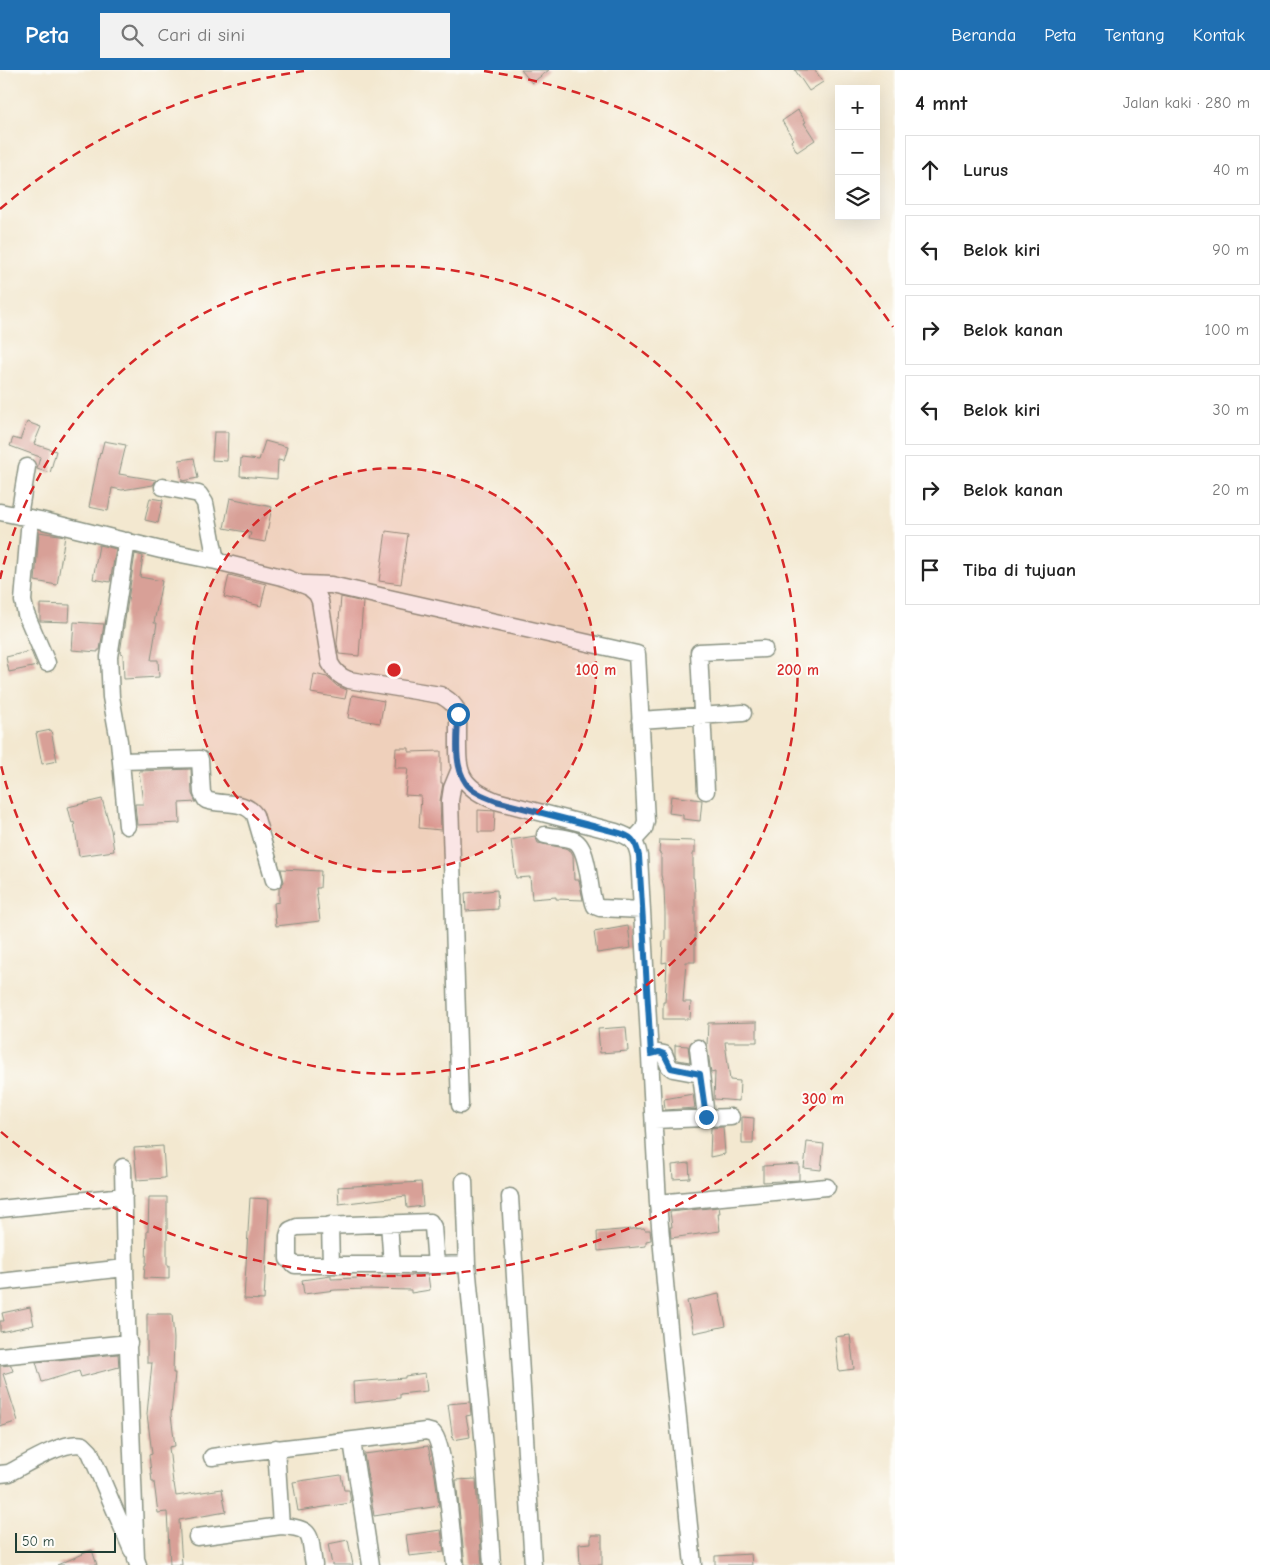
<!DOCTYPE html>
<html lang="id">
<head>
<meta charset="utf-8">
<style>
  body { margin:0; font-family:"Comic Neue",sans-serif; background:#f2f2f2; color:#222 }
  .controls { position:absolute; right:15px; top:15px; display:grid; overflow:hidden; border-radius:0px; box-shadow:0 5px 20px #0002 }
  .controls button { width:45px; height:45px; display:grid; place-items:center; padding:0; border:0; border-bottom:1px solid #e0e0e0; background:#fff; color:#222; font:25px sans-serif }
  .scale { position:absolute; left:15px; bottom:12px; width:101px; box-sizing:border-box; padding-left:5px; border:2px solid #1f3d34; border-top:0; font-size:14px; line-height:18px; white-space:nowrap; color:#1f3d34; -webkit-text-stroke:4px #fdfcf7; paint-order:stroke }
  .stop { position:absolute; width:15px; height:15px; margin:-11px; border:4px solid #1f6fb2; border-radius:50%; background:#fff }
  .stop.end { background:#1f6fb2; border-color:#fff; box-shadow:0 1px 5px #0008 }
  .list { margin:0; padding:0; list-style:none }
  h2 { display:flex; justify-content:space-between; align-items:center; height:65px; margin:0; padding:0 20px; font-size:21px }
  h2 small { font-size:16px; font-weight:400; color:#767676 }
  .list li { display:grid; grid-template-columns:32px 1fr auto; gap:15px; align-items:center; box-sizing:border-box; height:70px; margin:0 10px 10px; padding:0 10px; border:1px solid #e0e0e0; border-radius:0px }
  .list b { display:block; font-size:19px; white-space:nowrap }
  .list em { font-size:16px; font-style:normal; color:#767676 }
  .icon { flex:none; width:28px; height:28px; fill:none; stroke:currentColor; stroke-width:2; stroke-linecap:round; stroke-linejoin:round }
  .map { position:relative; flex:none; width:895px; height:1495px; overflow:hidden }
  header { display:flex; align-items:center; gap:30px; box-sizing:border-box; height:70px; padding:0 25px; background:#1f6fb2; color:#fff }
  header strong { font-size:24px }
  nav { display:flex; gap:28px; margin-inline-start:auto; font-size:18px }
  .search { width:350px; height:45px; background:#f2f2f2; display:flex; align-items:center; gap:12px; box-sizing:border-box; padding:0 18px; border-radius:0px; color:#767676; font-size:19px }
  main { display:flex }
  aside { flex:1; background:#fff }
  .map>svg:first-child { display:block }
  .building { fill:#d8a097 }
  .lines { fill:none; stroke-linecap:round; stroke-linejoin:round }
  .minor-casing { stroke:#899282; stroke-width:19 }
  .minor { stroke:#fff; stroke-width:16 }
  .route { stroke:#1f6fb2; stroke-width:6 }
  .ring { fill:none; stroke:#d62828; stroke-width:2.5; stroke-dasharray:9 6 }
  .centre { fill:#d62828; stroke:#fdfcf7; stroke-width:2.5 }
  .ring-label { font-size:15px; text-anchor:middle; font-weight:bold; fill:#d62828; stroke:#fdfcf7; stroke-width:4; stroke-linejoin:round; paint-order:stroke }
</style>
</head>
<body>
<header>
<strong>Peta</strong>
<div class="search"><svg class="icon" aria-label="search" viewBox="0 0 24 24"><circle cx="10" cy="10" r="6"/><path d="M15 15l6 6"/></svg>Cari di sini</div>
<nav><a>Beranda</a><a>Peta</a><a>Tentang</a><a>Kontak</a></nav>
</header>
<main>
<div class="map">
<svg width="895" height="1495" viewBox="0 0 895 1495">
  <rect width="100%" height="100%" fill="#fdfcf7"/>
  <filter id="ink" filterUnits="userSpaceOnUse"><feTurbulence type="fractalNoise" baseFrequency=".02" numOctaves="2"/><feDisplacementMap in="SourceGraphic" scale="10" xChannelSelector="R" yChannelSelector="G"/><feConvolveMatrix kernelMatrix="1 2 1 2 8 2 1 2 1" color-interpolation-filters="sRGB"/></filter>
  <filter id="wash" filterUnits="userSpaceOnUse"><feTurbulence type="fractalNoise" baseFrequency=".0096" numOctaves="4" result="noise"/><feDisplacementMap in="SourceGraphic" scale="20" xChannelSelector="R" yChannelSelector="G"/><feGaussianBlur stdDeviation="1.12" result="paint"/><feColorMatrix in="noise" values="0 0 0 0 0 0 0 0 0 0 0 0 0 0 0 0 0 1.4 0 .05"/><feComposite in="paint" operator="in"/></filter>
  <g filter="url(#wash)">
    <rect width="100%" height="100%" fill="#f3e8d0"/>
    <g id="blocks">
      <!-- building -->
      <path class="building" d="M521,0H549L532,13Z
        M795,0H815L823,12L809,21Z
        M798,40L806,52L804,53L815,70L797,82L791,71L793,69L782,51Z
        M27,352L41,357L34,374L56,381L50,403L37,399L40,387L10,376L13,368L20,370Z
        M214,362H228L227,391L212,390Z
        M104,371L126,375L119,404L156,410L153,415L122,420L112,418L108,441L89,437L100,382L101,383Z
        M265,371L287,377L283,391L278,390L277,409L240,406L241,388L259,390Z
        M194,388L198,408L182,411L179,390Z
        M150,428L163,430L158,453L145,450Z
        M230,428L272,437L265,472L249,469L251,463L224,458Z
        M386,461L408,464L401,514L379,511Z
        M39,462L65,466L57,515L35,511Z
        M99,475L116,479L110,512L93,509Z
        M135,484L143,486L140,507L162,511L154,553H157L151,590H158L159,607L124,609L123,584L120,583Z
        M229,505L266,514L261,536L224,527Z
        M341,527L363,532L359,586L339,584L337,574Z
        M40,534L70,535L69,552L40,551Z
        M74,552L104,554L100,580H98V582L72,580Z
        M31,581L37,596L9,602L6,587Z
        M314,604L327,607L337,616L347,620L345,629L311,623Z
        M352,625L384,631L380,653L348,648Z
        M51,660L57,691L42,694L36,663Z
        M396,678H409V682L441,681V713H443L440,731L441,760L419,758L421,726L405,725L408,698H395Z
        M191,699L192,724L196,732L179,733L180,753L137,755L135,734H143L139,701Z
        M671,726L702,730L700,751L683,749V745L669,743Z
        M102,729L111,760L114,781L79,786L74,752L72,753L68,737Z
        M478,740L495,741L494,762H478Z
        M535,766L538,773L565,778L571,781L573,785L574,810H579L583,830L556,829V827L532,829L530,807L516,808L511,770Z
        M660,770L695,771V783H693V808H694L695,822V892H686L683,932H691L690,949H663V932H665L667,892L662,893L663,870H665V843L664,818L661,805V783H659Z
        M281,799L321,801L320,818H316L320,851L276,856L274,833L279,832V818L284,812Z
        M497,820L498,839L466,841L465,823Z
        M628,856L631,878L597,883L594,862Z
        M757,952V972H725L730,1010L740,1011L739,1031L714,1029L715,1002L711,1003L707,975L708,953Z
        M626,957L628,981L600,983L598,959Z
        M675,975L688,976L690,992L677,990L675,985Z
        M693,1024L695,1038L665,1040L664,1029Z
        M742,1047L754,1048L753,1074H742Z
        M723,1057L725,1084L710,1087L711,1058Z
        M807,1072L824,1074L821,1100L804,1098Z
        M163,1076L165,1108L137,1110L134,1078Z
        M689,1093L690,1108L673,1109L672,1095Z
        M799,1094V1110L763,1112V1096Z
        M421,1112L423,1136L407,1138L406,1126L339,1134L338,1117Z
        M149,1127H167V1195H169V1209L144,1208L145,1195H146L147,1161H148Z
        M250,1128L269,1129L264,1230L244,1229Z
        M719,1137L720,1143H718L720,1161L671,1168L670,1157H672L670,1142Z
        M644,1158L645,1160H650L651,1170L646,1171V1176L598,1181L597,1162Z
        M412,1205H428L430,1220L411,1223V1220L368,1219L335,1220L304,1224L302,1210L331,1206V1209L412,1206Z
        M719,1224L726,1256L694,1263L687,1231Z
        M30,1237L34,1255L0,1262V1251H4L2,1243Z
        M147,1244H172L174,1269L173,1303H175L171,1345L175,1376L169,1377L173,1413H174L176,1426L222,1419L226,1442L179,1450L182,1495H170L167,1442L158,1443L154,1412H152L149,1385L152,1384L147,1344L152,1293H147Z
        M850,1265L854,1299L839,1301L835,1267Z
        M118,1284L119,1297L81,1307L79,1301L42,1312L36,1292Z
        M11,1295L13,1301L3,1304L18,1351L0,1357V1296Z
        M425,1303L427,1321L400,1324V1328L354,1333L353,1312L405,1308V1306Z
        M470,1332L471,1345L466,1346L470,1367L453,1370L448,1334Z
        M428,1376L435,1406L439,1436L374,1446L364,1384Z
        M341,1405L344,1420H349L351,1433L298,1441L293,1412Z
        M476,1409L479,1469H480L482,1495H465L456,1410Z
        M441,1460L444,1482L409,1486L406,1465Z
        M591,1465H602V1495H580L579,1474L591,1473Z
        M348,1470L353,1495H332L328,1474Z
        M92,1480L97,1495H57L83,1484L82,1483Z
        M751,1484L752,1495H715V1486Z"/>
    </g>
  </g>
  <g filter="url(#ink)">
    <use href="#blocks" fill-opacity="0" stroke="#899282" stroke-width="1"/>
    <g class="lines">
      <defs>
        <path id="minor" d="M163,417L199,424L205,433L216,491
          M0,442L40,450L161,480L216,491L286,508L309,517L317,524L320,531L330,593C334,601 340,607 349,610L440,625C446,628 451,631 455,637C459,644 458,652 458,660C458,699 455,715 496,731L616,762C631,767 636,770 639,786L658,1133L670,1269L693,1495
          M19,446L27,397
          M30,448L23,531L26,544L47,593
          M127,471L109,587L111,627L119,671L127,756
          M304,514L331,515L637,584L646,751L644,759L633,771
          M640,650L743,643
          M121,691L200,689L202,723L206,730C222,736 244,729 255,745L274,810
          M459,701L452,718L450,731L460,1035
          M706,721L699,582L764,579
          M545,765C554,767 565,767 573,770C590,776 588,822 595,836L600,838L642,840
          M698,978L706,1047
          M651,984L659,983L664,984L669,996L673,999L700,1004
          M654,1050L731,1047
          M123,1097L125,1198L136,1489L138,1495
          M464,1111L467,1194L484,1377L492,1495
          M510,1127L533,1495
          M658,1133L827,1117
          M0,1139L124,1126
          M389,1153L392,1195
          M330,1155L331,1195
          M436,1195L433,1157L430,1152L297,1157L290,1160L288,1166V1189L295,1195H436L467,1194
          M0,1212L125,1198
          M0,1286L129,1273
          M352,1371L371,1495
          M276,1378L281,1456C315,1458 309,1466 314,1495
          M212,1387C283,1377 354,1371 426,1361L433,1363C446,1376 452,1471 455,1495
          M0,1404L9,1403C26,1394 64,1370 83,1375L90,1382L132,1480
          M197,1467L281,1456"/>
      </defs>
      <!-- minor casing -->
      <use href="#minor" class="minor-casing"/>
      <!-- minor -->
      <use href="#minor" class="minor"/>
    </g>
  </g>
  <g class="lines" filter="url(#ink)">
    <!-- route -->
    <path class="route" d="M458,644C458,666 453,695 466,713C472,722 486,727 496,731L616,762C631,766 636,770 639,786L651,984L659,982L664,984L671,998L700,1004L706,1047"/>
  </g>
  <!-- distance rings -->
  <circle cx="394" cy="600" r="202" fill="#d62828" fill-opacity=".12"/>
  <g class="ring">
    <circle cx="394" cy="600" r="202"/>
    <path d="M0 509A404 404 0 1 1 0 691"/>
    <path d="M893 943A606 606 0 0 1 0 1061M0 139A606 606 0 0 1 304 1M484 1A606 606 0 0 1 893 257"/>
  </g>
  <circle cx="394" cy="600" r="8" class="centre"/>
  <g class="ring-label">
    <text x="596" y="605">100 m</text>
    <text x="798" y="605">200 m</text>
    <text x="823" y="1034">300 m</text>
  </g>
</svg>
<div class="controls">
<button>+</button>
<button>−</button>
<button><svg class="icon" aria-label="layers" viewBox="0 0 24 24"><path d="M12 4l9 5-9 5-9-5zM3 14l9 5 9-5"/></svg></button>
</div>
<div class="scale">50 m</div>
<div class="stop" style="left:458px;top:644px"></div>
<div class="stop end" style="left:706px;top:1047px"></div>
</div>
<aside>
<h2>4 mnt<small>Jalan kaki · 280 m</small></h2>
<ul class="list">
<li><svg class="icon" aria-label="ahead" viewBox="0 0 24 24"><path d="M12 20V5M6 11l6-6 6 6"/></svg><div><b>Lurus</b></div><em>40 m</em></li>
<li><svg class="icon" aria-label="left" viewBox="0 0 24 24"><path d="M17 20v-9H6M10 6l-5 5 5 5"/></svg><div><b>Belok kiri</b></div><em>90 m</em></li>
<li><svg class="icon" aria-label="right" viewBox="0 0 24 24"><path d="M7 20v-9h11M14 6l5 5-5 5"/></svg><div><b>Belok kanan</b></div><em>100 m</em></li>
<li><svg class="icon" aria-label="left" viewBox="0 0 24 24"><path d="M17 20v-9H6M10 6l-5 5 5 5"/></svg><div><b>Belok kiri</b></div><em>30 m</em></li>
<li><svg class="icon" aria-label="right" viewBox="0 0 24 24"><path d="M7 20v-9h11M14 6l5 5-5 5"/></svg><div><b>Belok kanan</b></div><em>20 m</em></li>
<li><svg class="icon" aria-label="arrive" viewBox="0 0 24 24"><path d="M6 21V4h12l-3 4 3 4H6"/></svg><div><b>Tiba di tujuan</b></div></li>
</ul>
</aside>
</main>
</body>
</html>
